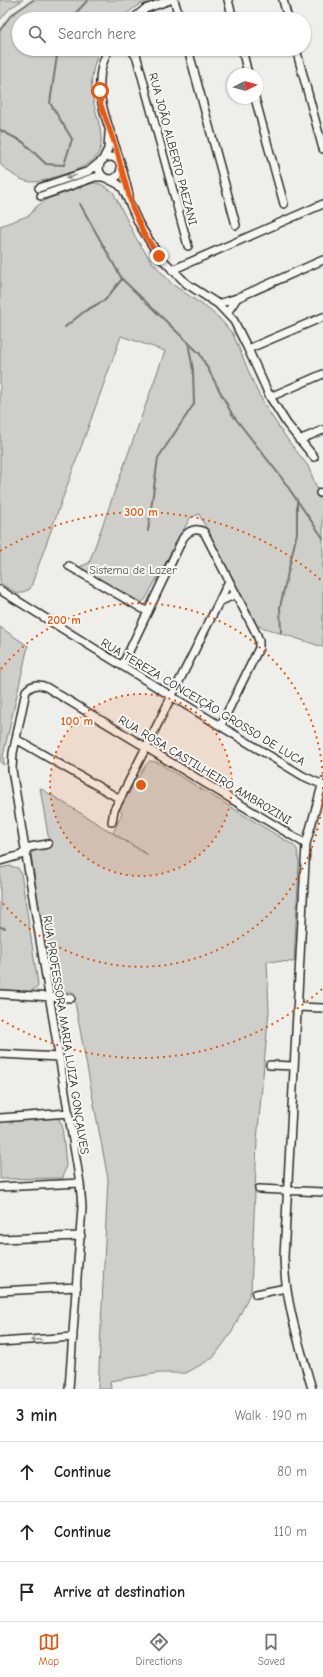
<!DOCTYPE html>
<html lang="en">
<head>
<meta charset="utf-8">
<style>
  body { margin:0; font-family:"Comic Neue",sans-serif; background:#f2f2f2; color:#202124 }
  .compass { position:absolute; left:227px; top:68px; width:36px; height:36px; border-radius:50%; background:#fff; box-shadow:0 1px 3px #0004; rotate:84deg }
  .stop { position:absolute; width:12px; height:12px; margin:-9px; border:3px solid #ea580c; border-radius:50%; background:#fff }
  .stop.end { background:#ea580c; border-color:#fff; box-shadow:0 1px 4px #0008 }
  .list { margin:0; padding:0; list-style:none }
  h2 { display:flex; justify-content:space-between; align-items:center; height:52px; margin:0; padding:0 16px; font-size:17px }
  h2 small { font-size:13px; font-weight:400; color:#757577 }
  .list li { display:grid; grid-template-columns:26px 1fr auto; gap:12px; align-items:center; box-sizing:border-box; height:60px; padding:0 16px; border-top:1px solid #e0e0e0 }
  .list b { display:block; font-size:15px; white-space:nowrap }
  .list em { font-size:13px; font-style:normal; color:#757577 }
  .icon { flex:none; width:22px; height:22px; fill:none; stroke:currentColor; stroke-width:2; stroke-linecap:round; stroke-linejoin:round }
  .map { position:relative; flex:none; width:323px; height:1389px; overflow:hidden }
  .search { position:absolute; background:#fff; box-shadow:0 1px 3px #0004; left:12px; right:12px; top:12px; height:44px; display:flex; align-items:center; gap:10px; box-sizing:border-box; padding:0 14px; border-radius:22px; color:#757577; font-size:15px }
  .sheet { height:232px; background:#fff }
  nav { display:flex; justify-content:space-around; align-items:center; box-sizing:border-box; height:56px; border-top:1px solid #e0e0e0; background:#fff; font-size:11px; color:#757577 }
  nav a { display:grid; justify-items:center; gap:2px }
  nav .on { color:#ea580c }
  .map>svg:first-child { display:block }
  .green { fill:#cececa; stroke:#7c7c7a }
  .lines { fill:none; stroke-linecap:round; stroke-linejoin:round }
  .stream { stroke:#757573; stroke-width:2 }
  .minor-casing { stroke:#2b2b2b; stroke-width:10 }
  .minor { stroke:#f6f6f2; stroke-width:7 }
  .oneway { fill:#90908e }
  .route { stroke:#ea580c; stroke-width:5 }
  .ring { fill:none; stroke:#e8590c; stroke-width:2; stroke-dasharray:2 4 }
  .labels { text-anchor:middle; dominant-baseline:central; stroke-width:4; stroke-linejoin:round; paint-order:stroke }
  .street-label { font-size:12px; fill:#2b2b2b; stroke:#f6f6f2 }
  .park-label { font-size:12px; fill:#545453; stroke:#f6f6f2 }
  .centre { fill:#e8590c; stroke:#f6f6f2; stroke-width:2 }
  .ring-label { font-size:12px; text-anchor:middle; font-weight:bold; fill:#e8590c; stroke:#f6f6f2; stroke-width:4; stroke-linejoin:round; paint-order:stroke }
</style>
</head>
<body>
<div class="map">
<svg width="323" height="1389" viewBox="0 0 323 1389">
  <rect width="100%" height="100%" fill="#eeeeea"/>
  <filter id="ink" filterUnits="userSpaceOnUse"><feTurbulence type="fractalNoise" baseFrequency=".025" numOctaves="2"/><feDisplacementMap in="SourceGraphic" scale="8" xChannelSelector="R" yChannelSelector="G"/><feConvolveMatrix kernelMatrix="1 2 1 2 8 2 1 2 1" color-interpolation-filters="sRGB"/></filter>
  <g filter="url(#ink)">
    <!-- green -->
    <path class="green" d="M0,0H23L10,8L0,20Z
      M33,0H151L140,4L119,19H19V49H100C94,63 90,78 92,94C94,111 108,140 97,156C89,167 68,173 54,177C29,187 19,181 0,164V30L11,15Z
      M93,183L101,184L113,192L137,240L152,262L172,284L207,308L219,318L233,334L256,389L267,409L287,439L308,466L323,503V647L255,625L199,514L190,518L145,600L142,602L139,603L79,567L89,563L165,351L121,336L30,589L18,594L0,583V226L30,215L36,207L47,199Z
      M0,627L28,646L3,756L4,765L0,762Z
      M150,761L157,762L293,845L297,849L299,863L294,962L267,961L269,1011L257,1140L251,1291L232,1332L213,1358L186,1373H159L110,1381L111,1389H98L108,1179L73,992L55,991L51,985L31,854L34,850L50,847L40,788L148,855L113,833L122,813L119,810L120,808C126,799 144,764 150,761Z
      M10,866L18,868L21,873L38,984L37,988L29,992L0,990V868Z
      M55,1118L59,1119L62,1125L66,1165L63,1178L0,1179V1122Z"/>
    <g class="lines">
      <!-- stream -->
      <path class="stream" d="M70,19L88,0
        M0,30L11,15L33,0
        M0,130L23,142L46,164L64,165L72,139L50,103L58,49
        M80,204L122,279L200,354L232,414L281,477L323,538
        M65,327L85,311L105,300L122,279
        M148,531L158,458L194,404L193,370L188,342
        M281,632L280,607L297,533V501
        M0,927L5,928"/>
      <defs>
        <path id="minor" d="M174,0L180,19
          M228,0L233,19
          M283,0L288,19
          M133,19L145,9L170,0
          M109,49C87,86 110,127 121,164
          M131,49L137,58L135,49
          M188,49L236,225
          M242,49L248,74
          M296,49L323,149
          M137,58L188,246
          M255,98L284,204
          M99 168a11 11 0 1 1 22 0a11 11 0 1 1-22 0Z
          M103,159L108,149L109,133
          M122,168L129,195
          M110,180L118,184L123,189L139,224L159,256L187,284L218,304L234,321L248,349L270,397L287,424L314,457
          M39,188L89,171L100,162
          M41,196L95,177H103
          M172,270L323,204
          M237,298L323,260
          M218,304L237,298L227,313
          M248,349L323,317
          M270,397L323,374
          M299,440L323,430
          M320,493L323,492
          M69,566L148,612
          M229,581L219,602L236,594
          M0,590L171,696L303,776L323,785
          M122,666L183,538C188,531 196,527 204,532L257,635L259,641V648L221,725
          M16,739L120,799
          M112,822L114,810L120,799L219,602
          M0,861L21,855L30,847L48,844
          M0,994L71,998
          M297,1007L323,1008
          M0,1054L59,1057
          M270,1065L294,1066
          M0,1118L69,1113
          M0,1187L80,1183
          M259,1189L323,1192
          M0,1239L81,1236
          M0,1291L77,1287
          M256,1294L286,1288
          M0,1342L73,1337
          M69,1389L82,1207L80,1183L12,770L13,753L26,691C31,685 39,683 46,687L306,844
          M312,1389C300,1346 285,1303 284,1257L306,844L323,782"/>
      </defs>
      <!-- minor casing -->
      <use href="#minor" class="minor-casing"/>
      <!-- minor -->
      <use href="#minor" class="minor"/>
    </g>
    <!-- one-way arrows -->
    <defs><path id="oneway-solid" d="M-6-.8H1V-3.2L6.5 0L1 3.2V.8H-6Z"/></defs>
    <g class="oneway">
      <use href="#oneway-solid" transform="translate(71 177) rotate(161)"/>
      <use href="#oneway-solid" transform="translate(36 1340) rotate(176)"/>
    </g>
  </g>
  <g class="lines" filter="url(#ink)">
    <!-- route -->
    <path class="route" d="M100,91L101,105L116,148L132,207L144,234L159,256"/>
  </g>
  <!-- distance rings -->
  <circle cx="141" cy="785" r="91" fill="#e8590c" fill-opacity=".12"/>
  <g class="ring">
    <circle cx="141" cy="785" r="91"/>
    <path d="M323 787A182 182 0 0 1 1 901M1 669A182 182 0 0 1 323 783"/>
    <path d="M322 989A273 273 0 0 1 0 1019M0 551A273 273 0 0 1 322 581"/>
  </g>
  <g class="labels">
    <!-- street labels -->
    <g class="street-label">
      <text transform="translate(173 149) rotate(75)">RUA JOÃO ALBERTO PAEZANI</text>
      <text transform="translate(203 702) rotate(31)">RUA TEREZA CONCEIÇÃO GROSSO DE LUCA</text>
      <text transform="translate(205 770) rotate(31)">RUA ROSA CASTILHEIRO AMBROZINI</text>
      <text transform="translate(66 1035) rotate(81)">RUA PROFESSORA MARIA LUIZA GONÇALVES</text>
    </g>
    <!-- park labels -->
    <g class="park-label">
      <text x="133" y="570">Sistema de Lazer</text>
    </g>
  </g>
  <circle cx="141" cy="785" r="6" class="centre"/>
  <g class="ring-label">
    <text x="141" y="516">300 m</text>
    <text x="64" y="624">200 m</text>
    <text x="77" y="725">100 m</text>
  </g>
</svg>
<svg class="compass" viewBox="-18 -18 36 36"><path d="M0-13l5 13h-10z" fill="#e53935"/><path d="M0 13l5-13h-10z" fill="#757577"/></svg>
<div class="stop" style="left:100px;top:91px"></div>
<div class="stop end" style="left:159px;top:256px"></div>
<div class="search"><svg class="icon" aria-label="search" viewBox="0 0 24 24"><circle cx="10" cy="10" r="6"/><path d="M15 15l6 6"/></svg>Search here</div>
</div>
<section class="sheet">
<h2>3 min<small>Walk · 190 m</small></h2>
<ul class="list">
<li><svg class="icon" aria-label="ahead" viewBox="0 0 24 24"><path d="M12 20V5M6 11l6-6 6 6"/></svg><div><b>Continue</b></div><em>80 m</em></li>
<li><svg class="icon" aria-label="ahead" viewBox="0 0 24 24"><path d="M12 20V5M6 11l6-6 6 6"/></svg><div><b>Continue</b></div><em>110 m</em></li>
<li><svg class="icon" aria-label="arrive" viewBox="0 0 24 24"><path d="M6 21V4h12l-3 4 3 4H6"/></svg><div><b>Arrive at destination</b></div></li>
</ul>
</section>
<nav>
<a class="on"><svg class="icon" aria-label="map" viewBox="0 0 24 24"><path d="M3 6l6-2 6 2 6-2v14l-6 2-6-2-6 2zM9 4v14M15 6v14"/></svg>Map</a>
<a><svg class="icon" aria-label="directions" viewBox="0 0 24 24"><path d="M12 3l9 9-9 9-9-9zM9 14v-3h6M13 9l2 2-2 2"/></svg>Directions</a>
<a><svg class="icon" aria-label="saved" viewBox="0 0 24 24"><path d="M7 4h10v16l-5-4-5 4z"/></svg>Saved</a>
</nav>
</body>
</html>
